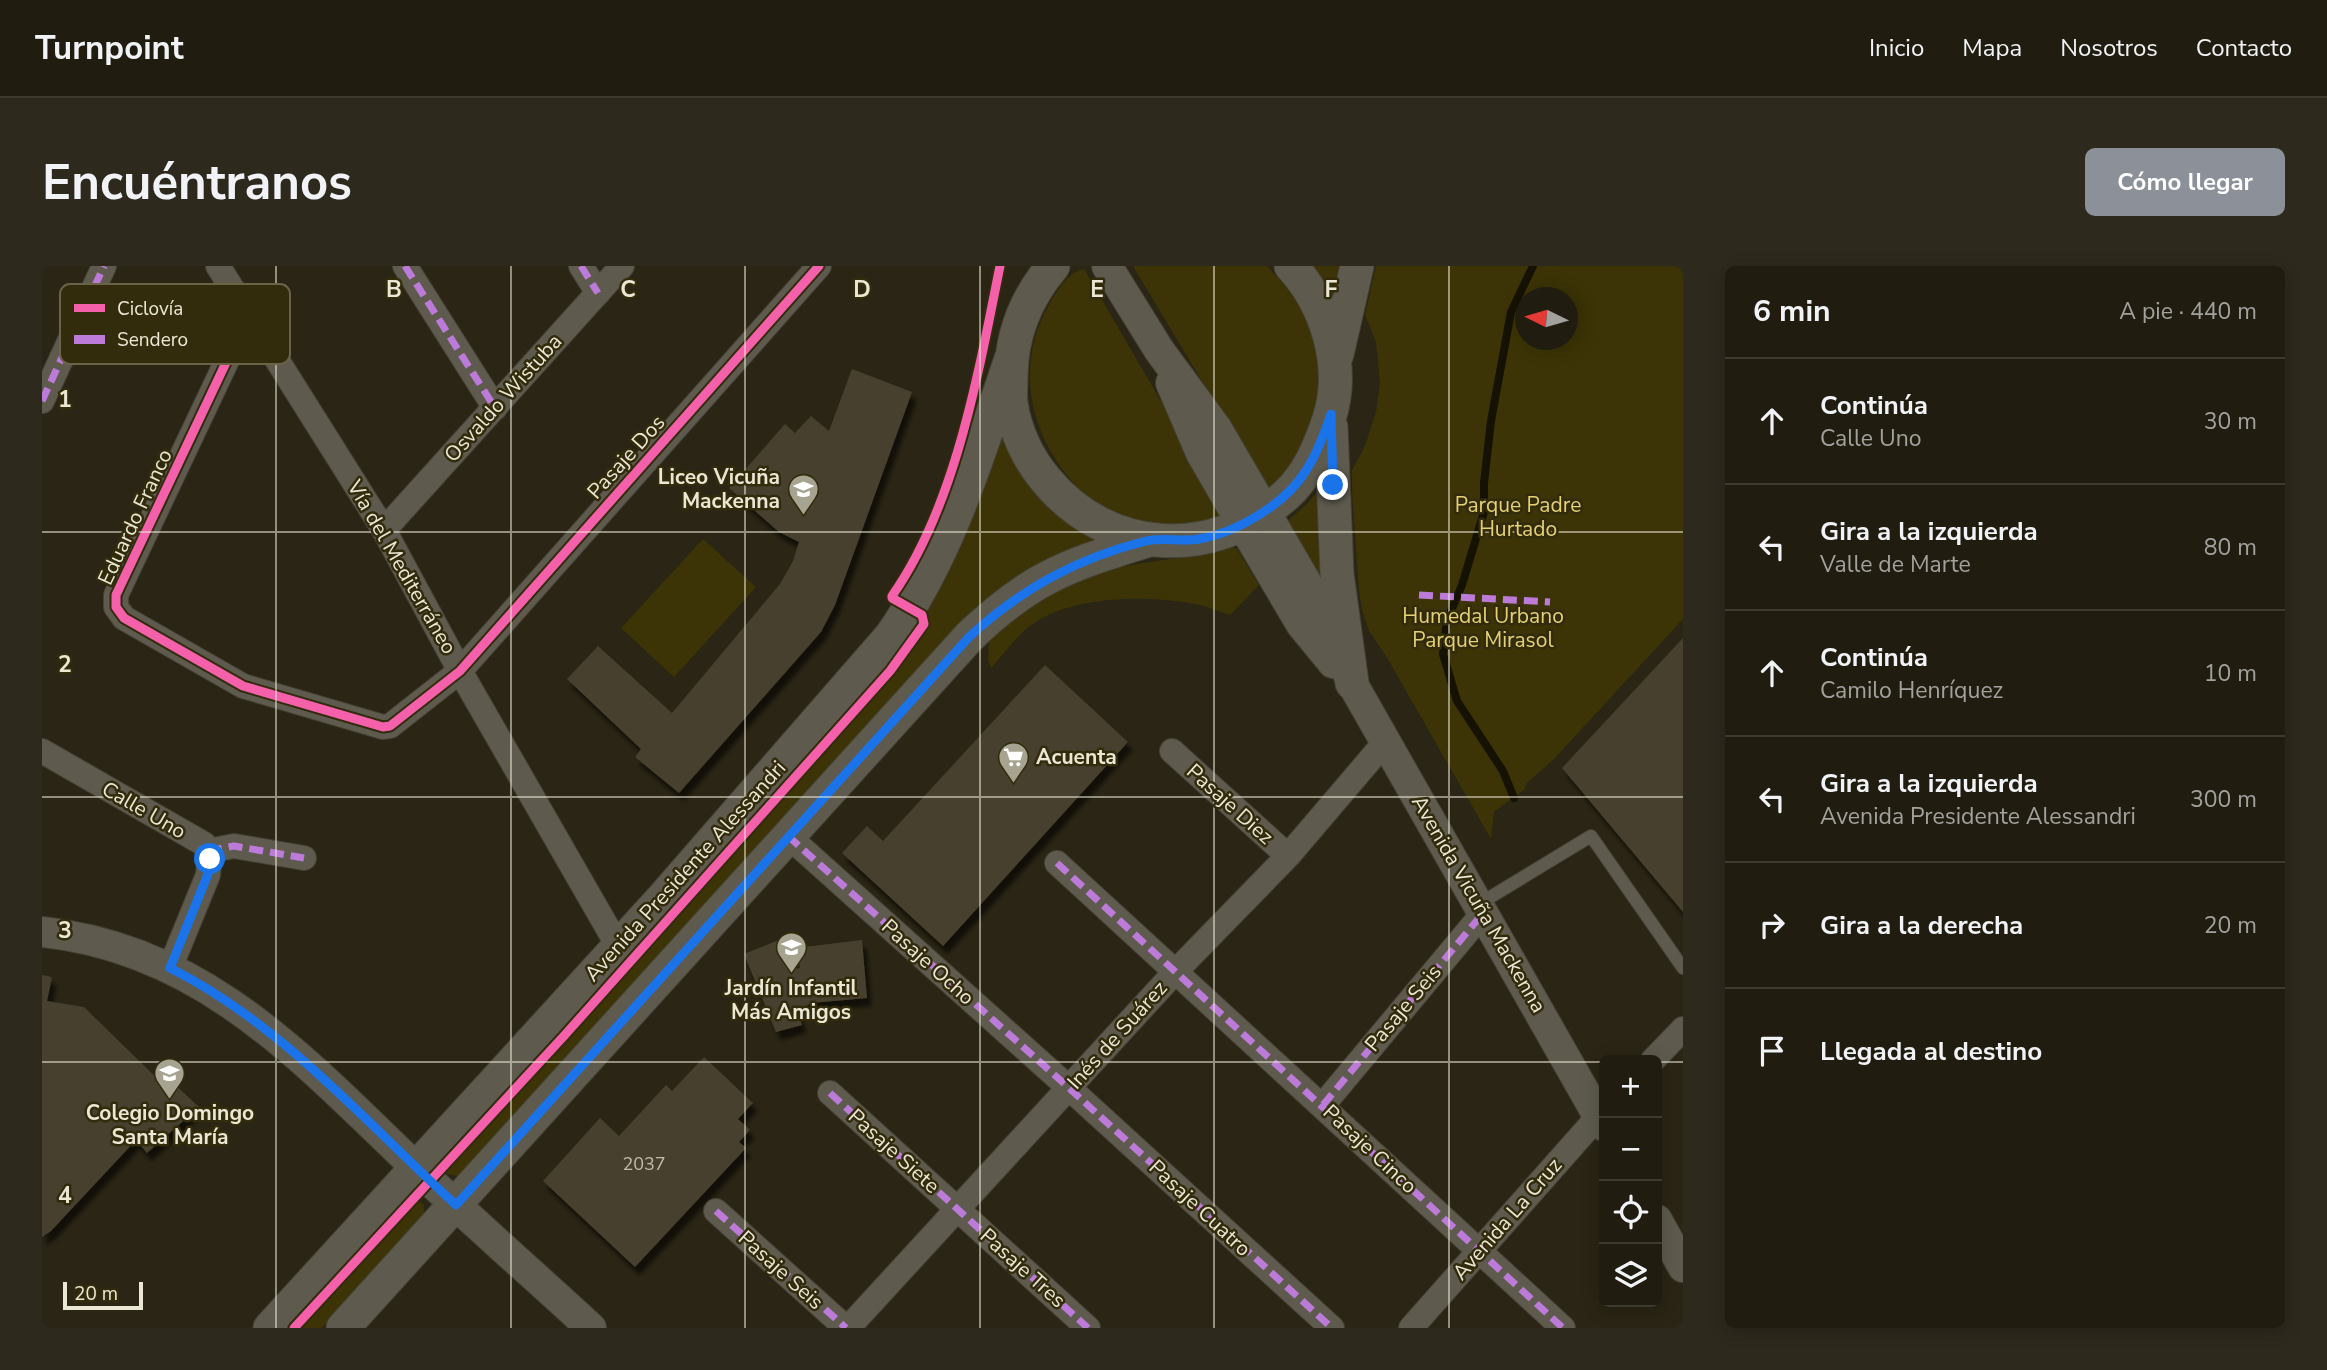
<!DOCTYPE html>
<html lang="es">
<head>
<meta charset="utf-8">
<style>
  body { margin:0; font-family:"Nunito Sans",sans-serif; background:#2d291d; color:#f1f3f6 }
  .controls { position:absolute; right:21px; bottom:21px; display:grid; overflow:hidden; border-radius:10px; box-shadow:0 4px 18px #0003 }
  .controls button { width:63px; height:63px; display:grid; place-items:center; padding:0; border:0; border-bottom:2px solid #3d3a2f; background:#201c0f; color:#f1f3f6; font:35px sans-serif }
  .compass { position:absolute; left:1473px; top:21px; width:63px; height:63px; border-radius:50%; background:#201c0f; box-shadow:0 4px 18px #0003; rotate:275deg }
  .scale { position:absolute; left:21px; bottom:18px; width:80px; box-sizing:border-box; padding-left:7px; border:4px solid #ebe7d5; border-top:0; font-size:19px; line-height:24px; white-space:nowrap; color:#ebe7d5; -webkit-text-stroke:5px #322b0c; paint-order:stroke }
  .stop { position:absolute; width:21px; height:21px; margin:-16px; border:5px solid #1a73e8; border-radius:50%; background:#fff }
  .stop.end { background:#1a73e8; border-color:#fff; box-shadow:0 2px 7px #0008 }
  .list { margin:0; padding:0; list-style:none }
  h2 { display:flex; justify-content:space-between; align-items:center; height:91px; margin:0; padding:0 28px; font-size:30px }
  h2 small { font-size:23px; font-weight:400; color:#a2a19e }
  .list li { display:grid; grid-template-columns:46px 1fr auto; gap:21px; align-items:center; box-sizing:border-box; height:126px; padding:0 28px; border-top:2px solid #3d3a2f }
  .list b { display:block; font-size:26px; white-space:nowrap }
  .list p { margin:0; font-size:23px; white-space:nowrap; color:#a2a19e }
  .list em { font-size:23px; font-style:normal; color:#a2a19e }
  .icon { flex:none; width:38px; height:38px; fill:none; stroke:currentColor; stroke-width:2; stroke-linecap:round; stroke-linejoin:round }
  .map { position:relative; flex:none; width:1641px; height:1062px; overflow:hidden; border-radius:10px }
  header { display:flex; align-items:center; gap:42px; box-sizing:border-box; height:98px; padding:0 35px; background:#201c0f; border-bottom:2px solid #3d3a2f }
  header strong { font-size:33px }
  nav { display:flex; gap:38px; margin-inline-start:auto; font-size:24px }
  .intro { display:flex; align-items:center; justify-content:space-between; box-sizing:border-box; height:168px; padding:0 42px }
  h1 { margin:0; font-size:49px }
  .button { padding:18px 32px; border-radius:10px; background:#8c9099; color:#fff; font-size:24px; font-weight:700 }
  main { display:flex; gap:42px; padding:0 42px }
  aside { flex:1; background:#201c0f; border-radius:10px; box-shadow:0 4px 18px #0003 }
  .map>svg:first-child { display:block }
  .green { fill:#3c3406; fill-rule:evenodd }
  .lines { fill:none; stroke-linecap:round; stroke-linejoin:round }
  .stream { stroke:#161203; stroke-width:8 }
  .building { fill:#46412d; filter:url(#shadow) }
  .service-casing { stroke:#454235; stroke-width:14 }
  .minor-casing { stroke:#454235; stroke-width:26 }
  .tertiary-casing { stroke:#454235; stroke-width:32 }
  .secondary-casing { stroke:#454235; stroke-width:35 }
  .service { stroke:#5e5b4e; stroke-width:12 }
  .minor { stroke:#5e5b4e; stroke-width:24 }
  .tertiary { stroke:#5e5b4e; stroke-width:30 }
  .secondary { stroke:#5e5b4e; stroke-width:33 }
  .quiet { stroke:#bd7bd9; stroke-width:7; stroke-dasharray:14 7; stroke-linecap:butt }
  .cycleway-casing { stroke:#322b0c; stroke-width:13 }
  .cycleway { stroke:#f560ab; stroke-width:9 }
  .route { stroke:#1a73e8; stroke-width:9 }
  .grid { fill:none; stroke:#ebe7d5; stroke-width:2; stroke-opacity:0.55 }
  .labels { text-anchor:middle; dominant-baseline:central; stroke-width:5; stroke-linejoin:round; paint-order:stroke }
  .number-label { font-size:18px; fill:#c2beab }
  .street-label { font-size:21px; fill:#ebe7d5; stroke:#322b0c }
  .poi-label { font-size:21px; font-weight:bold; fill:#ebe7d5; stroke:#322b0c }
  .park-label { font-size:21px; fill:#e4d075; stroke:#322b0c }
  .key { fill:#322b0c; stroke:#6a6348; stroke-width:2 }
  .key-label { font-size:19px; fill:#ebe7d5 }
  .grid-label { font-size:23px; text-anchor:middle; font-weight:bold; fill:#ebe7d5; stroke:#322b0c; stroke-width:5; stroke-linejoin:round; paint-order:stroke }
</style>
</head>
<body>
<header>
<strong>Turnpoint</strong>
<nav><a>Inicio</a><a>Mapa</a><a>Nosotros</a><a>Contacto</a></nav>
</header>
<div class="intro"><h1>Encuéntranos</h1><a class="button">Cómo llegar</a></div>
<main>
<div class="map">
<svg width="1641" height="1062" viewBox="0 0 1641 1062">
  <defs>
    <filter id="shadow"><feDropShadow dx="4.5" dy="8" stdDeviation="2" flood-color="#0009"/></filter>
  </defs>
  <rect width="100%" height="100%" fill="#2a2514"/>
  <!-- green -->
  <path class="green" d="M1091,0H1225L1254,32L1269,61L1282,111L1266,181L1227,227Z
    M1263,0H1302L1292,40Z
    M1334,0H1641V353L1511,494L1484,518L1483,523L1452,546L1449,573L1344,390L1327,365L1320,344L1317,325L1310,226V204L1323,180L1334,146L1338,117L1334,76L1323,49ZM1484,32H1526V74H1484Z
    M1042,3L1141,173L1154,203L1180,253C1164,256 1143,265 1127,262C1103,259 1072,251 1052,236C991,187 967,104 1009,35C1017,22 1026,6 1042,3Z
    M959,151L1060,274L1035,283L420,909L415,910L405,908L403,904L405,901L479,823L682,598L862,395C871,381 891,364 882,347Z
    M1279,221L1280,314L1245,255L1264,239Z
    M661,273L714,321L632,411L579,362Z
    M1190,281L1195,283L1217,319L1188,349C1178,346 1167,341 1157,339C1111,329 1035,329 994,356C977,366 963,387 949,402L946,394L947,375C972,351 998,328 1030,315C1081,294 1138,296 1190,281Z
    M375,933L382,939V950L280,1062H258Z"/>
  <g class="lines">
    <!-- stream -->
    <path class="stream" d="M1472,532L1461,505L1415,435L1401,388L1405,354L1420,319L1442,246V217L1449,155L1469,46L1491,0"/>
  </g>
  <!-- building -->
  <path class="building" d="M810,103L870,126L793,339L779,366L637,527L593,491L599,483L525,413L556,380L630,447L738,318L751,295L757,276L737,266L687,222L743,158L753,167L769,150L787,165Z
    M1641,372V646L1520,502Z
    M1003,399L1086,476L901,680L800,587L825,560L841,575Z
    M737,674L751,703L758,702L754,682L820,674L825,732L769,737L755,746L760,759L734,766L702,688Z
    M0,709L10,711L5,735L42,741L123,820L127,813L157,841L105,887L94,874L9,965L0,971Z
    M662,791L711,837L696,853L708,864L697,876L704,882L593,1001L501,915L558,852L577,870L624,819L630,825Z"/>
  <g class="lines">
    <defs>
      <path id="service" d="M1437,638L1549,570L1641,702"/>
      <path id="minor" d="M176,0L342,264L418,405L576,680
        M363,0L453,142
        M539,0L556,27
        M207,48L74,329V341L82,352L201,420L341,461L348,460L418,405L777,0
        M0,135L62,0
        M342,264L580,0
        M0,485L162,578C169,589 167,597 166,609L128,702
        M1130,485L1246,590
        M746,570L1027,822L1290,1062
        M166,585L192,580L262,592
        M1015,597L1521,1062
        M1611,794L1641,763
        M788,827L1046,1062
        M1281,839L1442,646
        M674,945L804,1062
        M806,1062L1134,705L1246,590L1344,475
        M1369,1062L1562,844"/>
      <path id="tertiary" d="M1065,0L1117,84L1175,163L1268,323L1310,417L1562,860
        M1129,117L1159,187L1200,258L1259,358L1291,397
        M0,666C169,683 273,807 388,915C441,965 496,1013 549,1062
        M1615,954L1641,1001"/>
      <path id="secondary" d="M1011,0C984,32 969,69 969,111C969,120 968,129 969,137C973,165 986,193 1004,214C1066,289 1170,295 1243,230C1266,210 1278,180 1287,153C1304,101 1285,39 1249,0
        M1295,88L1315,0
        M1289,161L1295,308L1310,417
        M228,1062L620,633L849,370C908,286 936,189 969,93
        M301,1062L927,371C951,348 976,327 1005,312C1037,295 1073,285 1107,274"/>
    </defs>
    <!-- service casing -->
    <use href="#service" class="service-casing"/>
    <!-- minor casing -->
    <use href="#minor" class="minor-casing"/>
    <!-- tertiary casing -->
    <use href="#tertiary" class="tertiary-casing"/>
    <!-- secondary casing -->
    <use href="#secondary" class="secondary-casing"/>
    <!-- service -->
    <use href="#service" class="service"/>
    <!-- minor -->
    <use href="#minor" class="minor"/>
    <!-- tertiary -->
    <use href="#tertiary" class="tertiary"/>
    <!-- secondary -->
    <use href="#secondary" class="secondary"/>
    <!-- quiet -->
    <path class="quiet" d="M363,0L453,142
      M539,0L556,27
      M0,135L62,0
      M1377,329L1508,336
      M746,570L1027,822L1290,1062
      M166,585L192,580L262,592
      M1015,597L1521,1062
      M788,827L1046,1062
      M1281,839L1442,646
      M674,945L804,1062"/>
    <defs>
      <path id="cycleway" d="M207,48L74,329V341L82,352L201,420L341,461L348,460L418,405L777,0
        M252,1062L521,771L848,405L882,358L880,349L850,332V330C914,239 936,108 958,0"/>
    </defs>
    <!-- cycleway casing -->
    <use href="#cycleway" class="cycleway-casing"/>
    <!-- cycleway -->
    <use href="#cycleway" class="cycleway"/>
  </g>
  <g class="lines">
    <!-- route -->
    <path class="route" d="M168,593L166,608L128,702C240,758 323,856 414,939C586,750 756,560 927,371C979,323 1035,292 1104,275C1120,271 1140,276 1157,273C1194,267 1243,238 1263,206C1275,188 1282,168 1289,148L1291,219"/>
  </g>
  <!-- grid -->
  <path class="grid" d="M234,0V1062M469,0V1062M703,0V1062M938,0V1062M1172,0V1062M1407,0V1062M0,266H1641M0,531H1641M0,796H1562M1615,796H1641"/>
  <!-- icons -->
  <defs>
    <symbol id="school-pin" viewBox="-11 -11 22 30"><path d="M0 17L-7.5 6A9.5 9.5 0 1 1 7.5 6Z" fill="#a7a391" stroke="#322b0c"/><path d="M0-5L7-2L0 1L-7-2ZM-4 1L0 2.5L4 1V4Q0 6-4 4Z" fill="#fff"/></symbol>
    <symbol id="supermarket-pin" viewBox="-11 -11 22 30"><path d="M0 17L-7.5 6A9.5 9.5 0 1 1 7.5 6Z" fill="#a7a391" stroke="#322b0c"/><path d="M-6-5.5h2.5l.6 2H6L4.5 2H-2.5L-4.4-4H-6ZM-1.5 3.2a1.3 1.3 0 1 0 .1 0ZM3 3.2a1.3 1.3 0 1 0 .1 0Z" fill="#fff"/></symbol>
  </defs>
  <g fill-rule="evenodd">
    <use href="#school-pin" x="744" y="206" width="35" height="47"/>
    <use href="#supermarket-pin" x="954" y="474" width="35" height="47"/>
    <use href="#school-pin" x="732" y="664" width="35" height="47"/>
    <use href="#school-pin" x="110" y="790" width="35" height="47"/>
  </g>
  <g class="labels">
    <!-- number labels -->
    <g class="number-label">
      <text x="602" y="898">2037</text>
    </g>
    <!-- street labels -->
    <g class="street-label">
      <text transform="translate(461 132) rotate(-48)">Osvaldo Wistuba</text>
      <text transform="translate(584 191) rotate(-48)">Pasaje Dos</text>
      <text transform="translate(93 251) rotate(-65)">Eduardo Franco</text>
      <text transform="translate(360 301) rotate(60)">Vía del Mediterráneo</text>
      <text transform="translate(1188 538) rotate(42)">Pasaje Diez</text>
      <text transform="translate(102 544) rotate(30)">Calle Uno</text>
      <text transform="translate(643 605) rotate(-48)">Avenida Presidente Alessandri</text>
      <text transform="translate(1437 638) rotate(60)">Avenida Vicuña Mackenna</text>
      <text transform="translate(886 696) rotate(42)">Pasaje Ocho</text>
      <text transform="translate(1361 742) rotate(-50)">Pasaje Seis</text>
      <text transform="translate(1075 769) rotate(-48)">Inés de Suárez</text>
      <text transform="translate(1328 883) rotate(43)">Pasaje Cinco</text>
      <text transform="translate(852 885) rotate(42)">Pasaje Siete</text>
      <text transform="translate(1158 942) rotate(43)">Pasaje Cuatro</text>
      <text transform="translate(1465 953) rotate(-49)">Avenida La Cruz</text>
      <text transform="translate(981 1002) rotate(42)">Pasaje Tres</text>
      <text transform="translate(739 1004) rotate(42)">Pasaje Seis</text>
    </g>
    <!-- poi labels -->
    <g class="poi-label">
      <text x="738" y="211" text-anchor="end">Liceo Vicuña<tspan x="738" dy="24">Mackenna</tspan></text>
      <text x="994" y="491" text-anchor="start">Acuenta</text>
      <text x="749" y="722">Jardín Infantil<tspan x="749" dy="24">Más Amigos</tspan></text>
      <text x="128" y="847">Colegio Domingo<tspan x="128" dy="24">Santa María</tspan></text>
    </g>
    <!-- park labels -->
    <g class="park-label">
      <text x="1476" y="239">Parque Padre<tspan x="1476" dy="24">Hurtado</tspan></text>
      <text x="1441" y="350">Humedal Urbano<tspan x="1441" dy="24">Parque Mirasol</tspan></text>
    </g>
  </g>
  <!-- legend -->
  <rect x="18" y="18" width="230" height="80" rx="10" class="key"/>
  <rect x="32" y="38" width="31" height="8" fill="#f560ab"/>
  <rect x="32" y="69" width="31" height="9" fill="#bd7bd9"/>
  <g class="key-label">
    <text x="75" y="49">Ciclovía</text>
    <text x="75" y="80">Sendero</text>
  </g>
  <g class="grid-label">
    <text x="352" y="31">B</text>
    <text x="586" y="31">C</text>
    <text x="820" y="31">D</text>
    <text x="1055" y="31">E</text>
    <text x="1289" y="31">F</text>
    <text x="23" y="141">1</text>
    <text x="23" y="406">2</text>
    <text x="23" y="672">3</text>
    <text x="23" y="937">4</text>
  </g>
</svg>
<div class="controls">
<button>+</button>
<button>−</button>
<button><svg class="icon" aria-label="locate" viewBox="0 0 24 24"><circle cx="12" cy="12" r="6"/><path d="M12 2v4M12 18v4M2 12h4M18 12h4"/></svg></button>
<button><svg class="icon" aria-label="layers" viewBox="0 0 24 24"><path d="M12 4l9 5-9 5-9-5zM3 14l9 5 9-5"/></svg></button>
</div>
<svg class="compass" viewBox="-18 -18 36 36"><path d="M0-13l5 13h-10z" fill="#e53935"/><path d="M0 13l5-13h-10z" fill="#a2a19e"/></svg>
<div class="scale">20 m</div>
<div class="stop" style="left:168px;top:593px"></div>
<div class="stop end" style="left:1291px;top:219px"></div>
</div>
<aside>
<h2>6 min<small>A pie · 440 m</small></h2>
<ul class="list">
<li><svg class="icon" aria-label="ahead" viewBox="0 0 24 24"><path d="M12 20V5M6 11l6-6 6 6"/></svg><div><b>Continúa</b><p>Calle Uno</p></div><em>30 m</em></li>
<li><svg class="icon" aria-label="left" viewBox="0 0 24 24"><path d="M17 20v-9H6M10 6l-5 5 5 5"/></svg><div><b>Gira a la izquierda</b><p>Valle de Marte</p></div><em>80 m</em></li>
<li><svg class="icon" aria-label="ahead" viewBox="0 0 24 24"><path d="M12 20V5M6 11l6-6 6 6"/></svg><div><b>Continúa</b><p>Camilo Henríquez</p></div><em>10 m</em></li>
<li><svg class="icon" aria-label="left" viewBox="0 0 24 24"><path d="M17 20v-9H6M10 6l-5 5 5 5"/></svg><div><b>Gira a la izquierda</b><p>Avenida Presidente Alessandri</p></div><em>300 m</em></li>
<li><svg class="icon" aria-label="right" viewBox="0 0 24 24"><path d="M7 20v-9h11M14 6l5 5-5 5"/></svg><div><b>Gira a la derecha</b></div><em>20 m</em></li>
<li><svg class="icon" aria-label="arrive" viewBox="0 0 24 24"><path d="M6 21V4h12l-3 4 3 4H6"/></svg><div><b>Llegada al destino</b></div></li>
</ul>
</aside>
</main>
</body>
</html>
